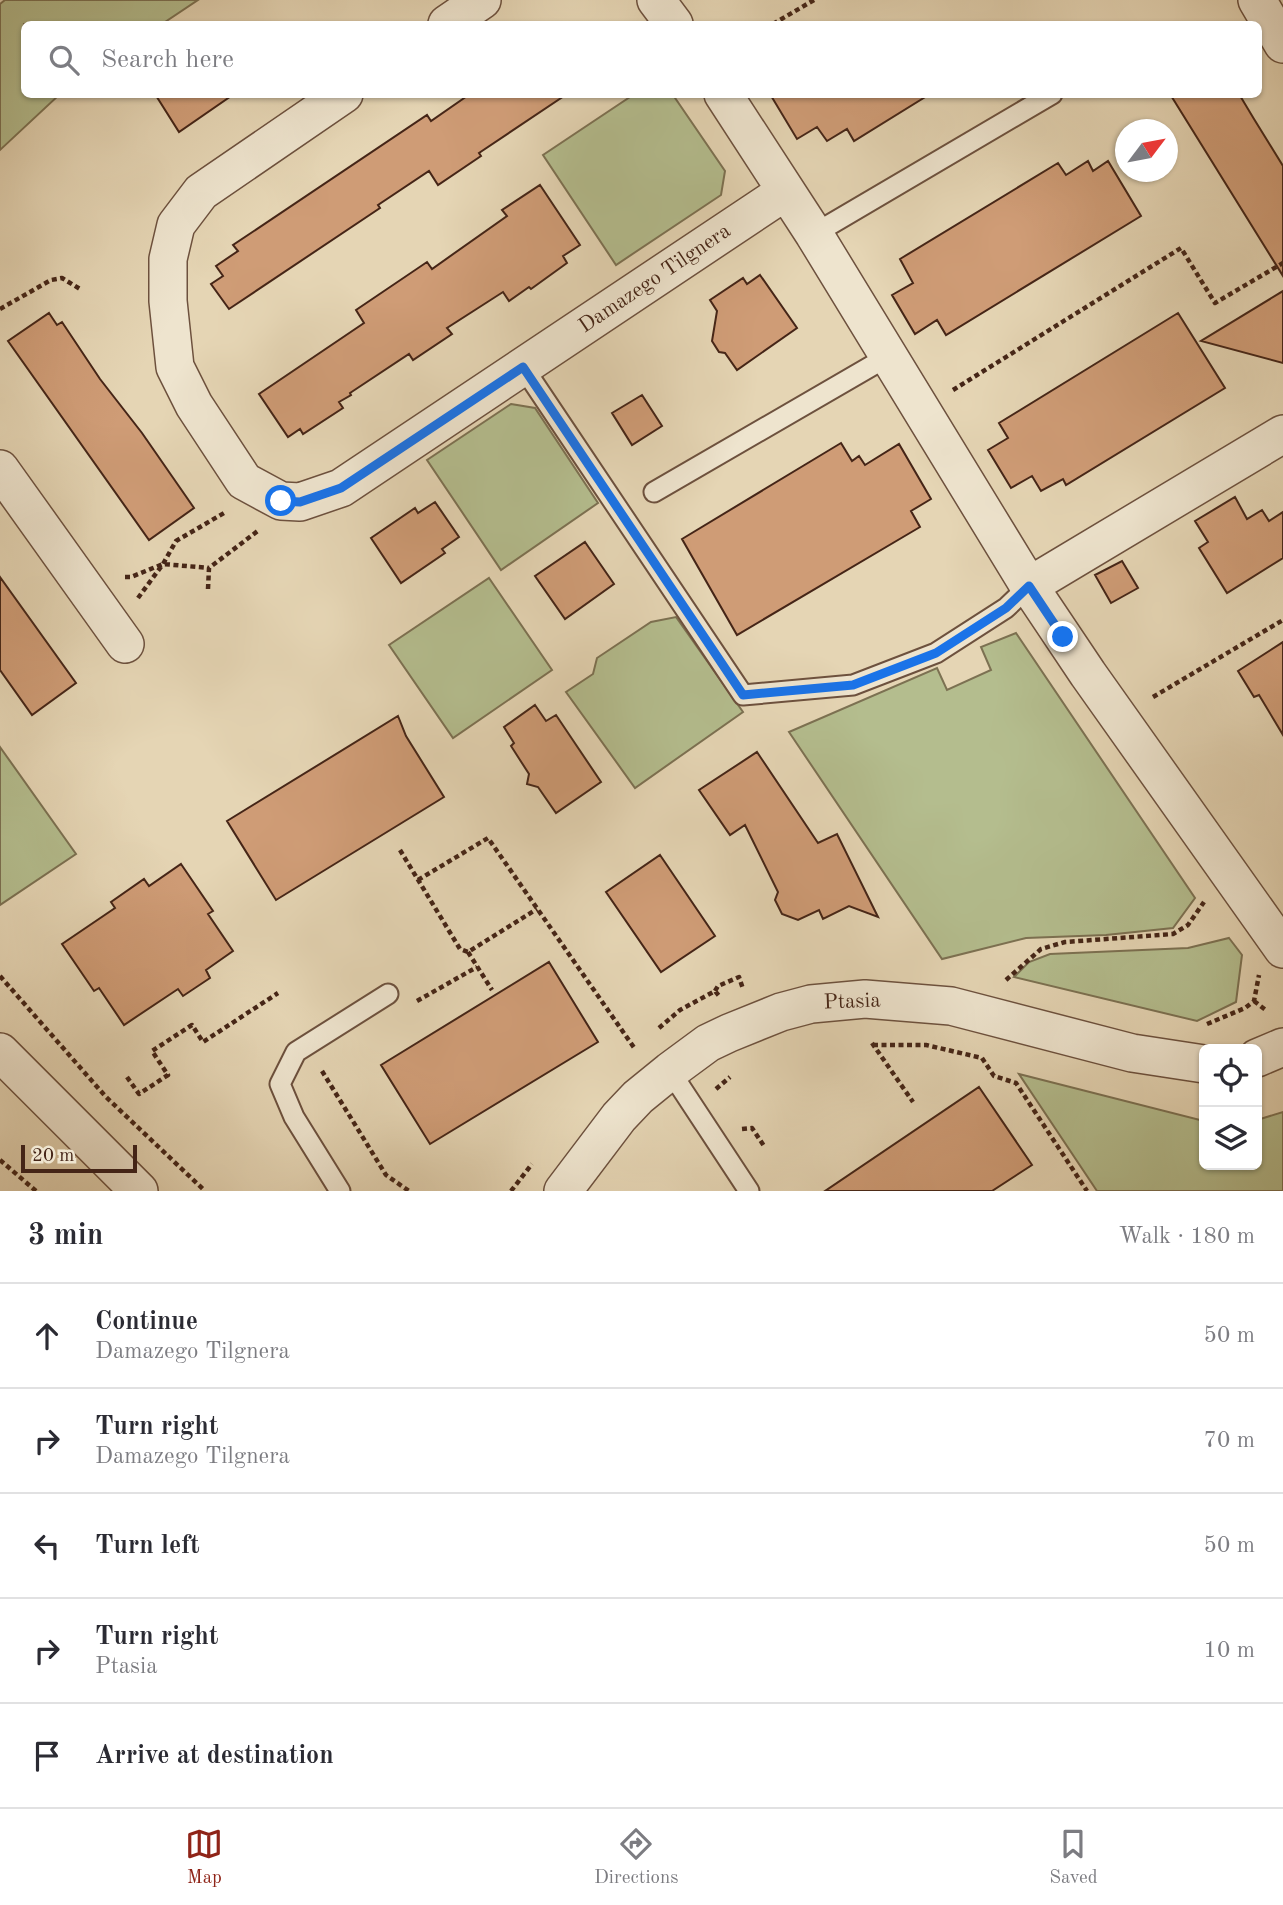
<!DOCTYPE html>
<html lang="en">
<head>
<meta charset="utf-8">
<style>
  body { margin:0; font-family:"Old Standard TT",serif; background:#f2f2f3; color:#2b2b33 }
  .controls { position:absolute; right:21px; bottom:21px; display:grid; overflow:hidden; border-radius:10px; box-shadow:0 2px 5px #0004 }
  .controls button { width:63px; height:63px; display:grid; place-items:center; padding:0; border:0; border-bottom:2px solid #e1e1e2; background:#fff; color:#2b2b33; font:35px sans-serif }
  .compass { position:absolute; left:1115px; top:119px; width:63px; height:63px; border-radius:50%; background:#fff; box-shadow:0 2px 5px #0004; rotate:58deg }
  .scale { position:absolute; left:21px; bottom:18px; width:116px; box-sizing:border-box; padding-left:7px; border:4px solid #452517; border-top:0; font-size:19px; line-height:24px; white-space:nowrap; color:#452517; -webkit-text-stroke:5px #eee4ce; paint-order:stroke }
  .stop { position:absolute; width:21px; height:21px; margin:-16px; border:5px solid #1a73e8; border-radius:50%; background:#fff }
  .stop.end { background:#1a73e8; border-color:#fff; box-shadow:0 2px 7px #0008 }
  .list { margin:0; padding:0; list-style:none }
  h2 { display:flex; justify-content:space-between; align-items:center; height:91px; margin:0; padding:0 28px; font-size:30px }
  h2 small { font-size:23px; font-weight:400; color:#7c7c81 }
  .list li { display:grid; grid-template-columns:46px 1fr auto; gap:21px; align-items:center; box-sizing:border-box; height:105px; padding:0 28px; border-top:2px solid #e1e1e2 }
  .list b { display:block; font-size:26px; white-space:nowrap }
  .list p { margin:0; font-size:23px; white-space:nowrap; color:#7c7c81 }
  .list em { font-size:23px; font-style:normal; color:#7c7c81 }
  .icon { flex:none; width:38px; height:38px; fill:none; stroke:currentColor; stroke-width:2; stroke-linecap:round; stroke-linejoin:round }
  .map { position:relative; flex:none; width:1283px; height:1191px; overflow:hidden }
  .search { position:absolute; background:#fff; box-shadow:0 2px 5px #0004; left:21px; right:21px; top:21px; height:77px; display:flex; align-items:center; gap:18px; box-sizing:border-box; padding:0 24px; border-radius:10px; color:#7c7c81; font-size:26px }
  .sheet { height:616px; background:#fff }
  nav { display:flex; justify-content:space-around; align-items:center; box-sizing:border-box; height:98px; border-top:2px solid #e1e1e2; background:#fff; font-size:19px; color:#7c7c81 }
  nav a { display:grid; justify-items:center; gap:4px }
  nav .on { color:#8f2418 }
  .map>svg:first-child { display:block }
  .green { fill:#b4bd8e; stroke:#7c7152; stroke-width:2 }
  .building { fill:#cf9c76; stroke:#452517; stroke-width:2 }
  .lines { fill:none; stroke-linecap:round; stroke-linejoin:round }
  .lane-casing { stroke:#6d513e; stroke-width:23 }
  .street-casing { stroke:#6d513e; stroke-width:40 }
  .path { stroke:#452517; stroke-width:4.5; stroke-dasharray:5 3.5; stroke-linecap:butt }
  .lane { stroke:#eee4ce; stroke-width:19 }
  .street { stroke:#eee4ce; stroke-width:37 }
  .route { stroke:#1a73e8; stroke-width:9 }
  .labels { text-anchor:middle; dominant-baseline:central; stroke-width:5; stroke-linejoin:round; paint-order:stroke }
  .street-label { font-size:21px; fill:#452517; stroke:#eee4ce }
</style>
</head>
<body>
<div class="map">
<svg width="1283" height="1191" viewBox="0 0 1283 1191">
  <rect width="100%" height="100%" fill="#e5d5b4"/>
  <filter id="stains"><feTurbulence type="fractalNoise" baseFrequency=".00286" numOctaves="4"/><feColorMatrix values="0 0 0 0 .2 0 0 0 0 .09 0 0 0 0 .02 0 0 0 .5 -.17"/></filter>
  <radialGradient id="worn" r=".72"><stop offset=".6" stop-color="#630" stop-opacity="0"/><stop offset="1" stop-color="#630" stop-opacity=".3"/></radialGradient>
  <!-- green -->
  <path class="green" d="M5,0H198L162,24H24V94L59,95L0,150V4Z
    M633,95H673L725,171L721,195L616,265L543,155Z
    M511,404L535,408L598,503L501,570L427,460Z
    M489,578L552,670L453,738L389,645Z
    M676,617L743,712L635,788L566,692L593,674L597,658L651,622Z
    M1016,633L1195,898L1173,928L1106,935L1026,938L942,959L789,732L937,668L947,690L991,670L981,647Z
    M0,747L76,854L0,905Z
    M1229,938L1242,955L1236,1002L1197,1021L1014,977L1029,962L1050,954L1188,948Z
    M1019,1074L1204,1121V1165H1257V1120L1283,1112V1191H1097Z"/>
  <!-- building -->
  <path class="building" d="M155,94H234L179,132Z
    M470,94H567L479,153L481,156L438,185L429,171L378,205L380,208L229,309L211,284L223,276L216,266L238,251L233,245L427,115L431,121Z
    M770,94H930L854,141L847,129L827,141L817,127L797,139Z
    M1170,94H1239L1254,119L1283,166V276Z
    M1088,161L1093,171L1108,161L1141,216L946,335L937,320L915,334L892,295L913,283L900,259L1058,163L1066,175Z
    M540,185L580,245L563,256L567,263L531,289L529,287L509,301L503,292L447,328L452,334L413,360L409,354L350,393L351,395L339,402L343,408L303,434L300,429L288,437L259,394L364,323L356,310L427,262L432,269L507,216L502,210Z
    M760,275L797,328L737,370L725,353L719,352L712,341L717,311L710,300L743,278L747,284Z
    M1283,291V363L1201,341Z
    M49,313L57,325L62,322L100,379L142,433L194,508L149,540L8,341Z
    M1178,313L1225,388L1066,485L1063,479L1041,491L1032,476L1011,488L988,450L1008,438L999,423Z
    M642,395L662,426L632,445L612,413Z
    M841,443L852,461L859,456L865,465L899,444L931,499L911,511L920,527L737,635L682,539Z
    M1235,497L1247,519L1262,510L1269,521L1283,512V558L1227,593L1199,548L1208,542L1195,521Z
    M435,502L459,537L442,549L445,553L401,583L371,538L415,508L418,513Z
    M585,542L614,584L565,619L535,576Z
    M1122,561L1138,588L1111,603L1095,575Z
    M0,577L76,683L32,715L0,670Z
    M1283,642V735L1259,695L1254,697L1238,671Z
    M535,705L546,721L556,715L601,782L556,813L538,787L527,784L529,774L511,746L514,743L504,727Z
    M398,716L406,736L444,797L276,900L227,821Z
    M757,752L818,843L837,834L878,917L849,906L823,919L819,910L798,920L782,914L775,900L778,892L745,825L730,835L699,790Z
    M660,855L715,936L661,972L606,892Z
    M181,864L213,911L208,914L233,951L206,970L210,978L183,996L178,989L124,1025L99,988L94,991L62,944L115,908L111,902L144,879L149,886Z
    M549,962L598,1042L430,1144L381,1065Z
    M979,1087L1032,1165L992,1191H825Z"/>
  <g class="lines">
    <defs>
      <path id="lane" d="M814,234L1052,94
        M523,367L743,695L853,685L936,653L1006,608L1029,586
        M654,492L887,357
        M670,1071L749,1191
        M340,1191L294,1117L280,1084L296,1052L388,994"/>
      <path id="street" d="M656,0L674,24
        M1257,0L1283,44
        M447,24L482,0
        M344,94L201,192L176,225L168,259V301L175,367L194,405L244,481L281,501L300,502L341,488L786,191
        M723,94L814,234L1029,586L1088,674L1283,949
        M0,469L125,644
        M1029,586L1283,434
        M0,1052L139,1191
        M1257,1058L1283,1047
        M563,1191L619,1117L638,1097L670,1071L708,1043L729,1033L781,1012L811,1004L865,999L951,1006L1132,1053L1204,1064"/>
    </defs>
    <!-- lane casing -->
    <use href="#lane" class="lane-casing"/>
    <!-- street casing -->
    <use href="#street" class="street-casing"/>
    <!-- path -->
    <path class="path" d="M773,24L814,0
      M0,309L51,280L62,278L80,289
      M953,390L1181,248L1215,303L1283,263
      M125,577H131L163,564L209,568
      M208,589L209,568L259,530
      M138,598L163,564L176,541L224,513
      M1153,697L1283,620
      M400,850L460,949L468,952L537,909
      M418,880L488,838L635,1049
      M468,952L492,990
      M0,976L106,1097L205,1191
      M1006,980L1041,949L1065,942L1173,934L1188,925L1204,902
      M715,991L718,986L739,977L743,989
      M417,1001L477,967
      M1254,1001L1267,1011
      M1207,1024L1245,1008L1254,1001L1259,975
      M659,1028L680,1010L715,991L720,997
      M872,1043L913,1102
      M873,1045H926L982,1058L994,1076L1016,1083L1087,1191
      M322,1071L386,1175L409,1191
      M127,1077L139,1094L168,1075L152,1051L192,1025L203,1042L278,993
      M716,1089L730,1077
      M742,1129L752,1128L764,1146
      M0,1160L36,1191
      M511,1191L532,1164"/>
    <!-- lane -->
    <use href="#lane" class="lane"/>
    <!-- street -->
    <use href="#street" class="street"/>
  </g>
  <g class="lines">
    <!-- route -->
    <path class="route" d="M281,501L300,502L341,488L523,367L743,695L853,685L936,653L1006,608L1029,586L1063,637"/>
  </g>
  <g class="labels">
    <!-- street labels -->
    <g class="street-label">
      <text transform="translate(655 279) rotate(-34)">Damazego Tilgnera</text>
      <text transform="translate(852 1002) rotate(-2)">Ptasia</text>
    </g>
  </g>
  <rect width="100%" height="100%" filter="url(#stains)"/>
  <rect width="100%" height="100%" fill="url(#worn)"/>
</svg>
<div class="controls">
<button><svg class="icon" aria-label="locate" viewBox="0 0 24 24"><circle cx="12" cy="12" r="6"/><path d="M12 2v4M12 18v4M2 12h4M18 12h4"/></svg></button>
<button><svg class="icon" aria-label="layers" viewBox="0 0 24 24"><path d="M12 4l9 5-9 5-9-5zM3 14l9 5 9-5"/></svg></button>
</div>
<svg class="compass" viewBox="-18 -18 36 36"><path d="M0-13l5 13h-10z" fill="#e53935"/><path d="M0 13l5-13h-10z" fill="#7c7c81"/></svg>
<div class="scale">20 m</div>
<div class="stop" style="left:281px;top:501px"></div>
<div class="stop end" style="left:1063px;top:637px"></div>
<div class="search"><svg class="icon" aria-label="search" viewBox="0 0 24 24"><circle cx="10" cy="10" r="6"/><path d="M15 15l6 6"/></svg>Search here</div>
</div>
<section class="sheet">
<h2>3 min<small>Walk · 180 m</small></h2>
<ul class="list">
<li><svg class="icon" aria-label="ahead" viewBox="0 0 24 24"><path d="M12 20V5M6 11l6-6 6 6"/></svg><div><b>Continue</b><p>Damazego Tilgnera</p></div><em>50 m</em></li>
<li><svg class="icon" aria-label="right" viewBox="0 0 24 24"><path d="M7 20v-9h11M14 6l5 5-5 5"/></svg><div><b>Turn right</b><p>Damazego Tilgnera</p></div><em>70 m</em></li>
<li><svg class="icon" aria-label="left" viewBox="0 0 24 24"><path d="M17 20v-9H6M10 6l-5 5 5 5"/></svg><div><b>Turn left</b></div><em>50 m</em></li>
<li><svg class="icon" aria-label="right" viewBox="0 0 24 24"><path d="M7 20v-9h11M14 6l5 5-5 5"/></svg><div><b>Turn right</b><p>Ptasia</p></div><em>10 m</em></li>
<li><svg class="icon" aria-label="arrive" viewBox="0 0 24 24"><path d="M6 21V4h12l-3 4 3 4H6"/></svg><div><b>Arrive at destination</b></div></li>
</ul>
</section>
<nav>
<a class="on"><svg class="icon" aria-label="map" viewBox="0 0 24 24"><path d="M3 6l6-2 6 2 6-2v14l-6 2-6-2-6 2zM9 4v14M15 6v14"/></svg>Map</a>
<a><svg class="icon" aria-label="directions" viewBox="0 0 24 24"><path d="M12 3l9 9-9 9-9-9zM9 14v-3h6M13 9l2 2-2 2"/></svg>Directions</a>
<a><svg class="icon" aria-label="saved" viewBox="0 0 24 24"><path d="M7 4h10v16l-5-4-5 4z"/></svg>Saved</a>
</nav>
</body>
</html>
